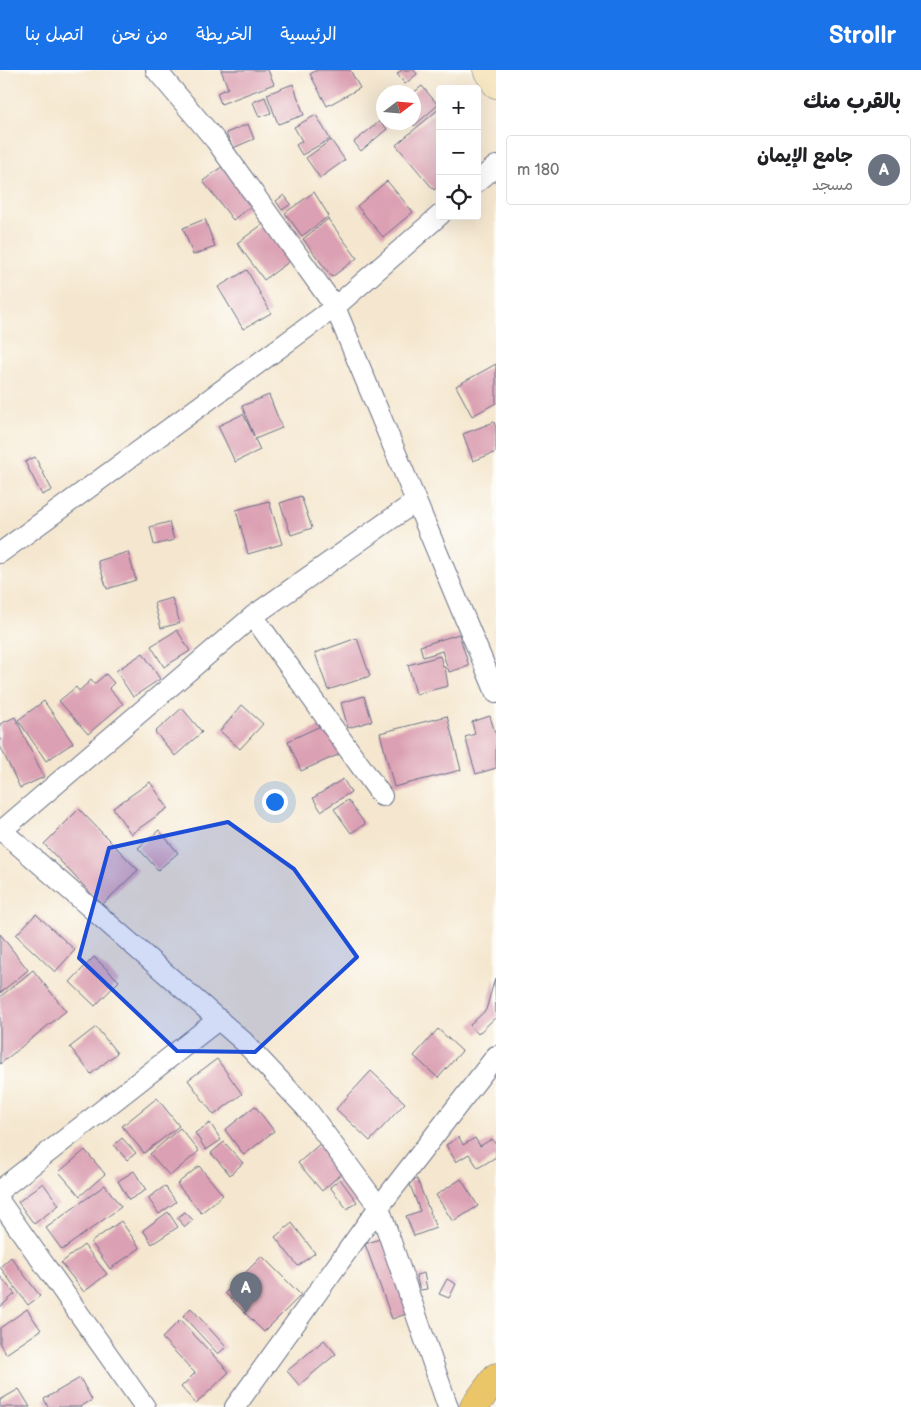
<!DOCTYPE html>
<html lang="ar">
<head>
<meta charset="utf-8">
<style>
  body { margin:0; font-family:"Balsamiq Sans","Playpen Sans Arabic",sans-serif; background:#f6f6f6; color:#202124; direction:rtl }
  .controls { position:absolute; right:15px; top:15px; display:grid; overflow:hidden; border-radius:5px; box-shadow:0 5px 20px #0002 }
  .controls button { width:45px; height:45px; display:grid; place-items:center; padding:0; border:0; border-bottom:1px solid #e0e0e0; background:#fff; color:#202124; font:25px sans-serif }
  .compass { position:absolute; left:376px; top:15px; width:45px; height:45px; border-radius:50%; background:#fff; box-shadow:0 5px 20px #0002; rotate:74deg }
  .you { position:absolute; left:274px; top:731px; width:18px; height:18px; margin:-12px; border:4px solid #fff; border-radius:50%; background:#1a73e8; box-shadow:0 0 0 8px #1a73e833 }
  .badge { display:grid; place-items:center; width:32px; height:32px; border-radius:50%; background:#1a73e8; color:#fff; font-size:16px; font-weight:700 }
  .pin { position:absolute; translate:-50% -41px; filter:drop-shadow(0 1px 2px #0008) }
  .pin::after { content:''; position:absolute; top:26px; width:18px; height:15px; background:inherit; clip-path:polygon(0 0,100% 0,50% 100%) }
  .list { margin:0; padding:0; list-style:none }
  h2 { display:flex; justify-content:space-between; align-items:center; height:65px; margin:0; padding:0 20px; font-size:21px }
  h2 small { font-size:16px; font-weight:400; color:#757577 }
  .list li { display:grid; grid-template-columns:32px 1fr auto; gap:15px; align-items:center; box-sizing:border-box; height:70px; margin:0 10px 10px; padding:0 10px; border:1px solid #e0e0e0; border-radius:5px }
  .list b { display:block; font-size:19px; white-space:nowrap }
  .list p { margin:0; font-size:16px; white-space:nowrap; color:#757577 }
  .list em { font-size:16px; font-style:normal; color:#757577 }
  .icon { flex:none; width:28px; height:28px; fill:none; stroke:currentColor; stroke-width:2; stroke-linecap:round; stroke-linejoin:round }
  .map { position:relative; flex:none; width:496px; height:1337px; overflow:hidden; direction:ltr }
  header { display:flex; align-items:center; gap:30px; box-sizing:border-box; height:70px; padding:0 25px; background:#1a73e8; color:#fff }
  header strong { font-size:24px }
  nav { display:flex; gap:28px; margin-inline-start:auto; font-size:18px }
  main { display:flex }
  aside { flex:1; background:#fff }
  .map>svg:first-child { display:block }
  .building { fill:#dba0b3 }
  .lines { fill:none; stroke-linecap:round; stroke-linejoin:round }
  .street-casing { stroke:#676f86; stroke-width:22 }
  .secondary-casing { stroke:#676f86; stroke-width:29 }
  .primary-casing { stroke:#676f86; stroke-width:29 }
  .street { stroke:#fff; stroke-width:20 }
  .secondary { stroke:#f7e8c3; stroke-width:28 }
  .primary { stroke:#ebc669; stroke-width:28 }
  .marked { fill:#1d4ed8; fill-opacity:0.2; stroke:#1d4ed8; stroke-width:4; stroke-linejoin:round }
</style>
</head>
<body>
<header>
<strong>Strollr</strong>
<nav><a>الرئيسية</a><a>الخريطة</a><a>من نحن</a><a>اتصل بنا</a></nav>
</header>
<main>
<aside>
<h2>بالقرب منك<small></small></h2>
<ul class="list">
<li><span class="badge" style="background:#6b7280">A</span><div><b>جامع الإيمان</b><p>مسجد</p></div><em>180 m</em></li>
</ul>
</aside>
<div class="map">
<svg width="496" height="1337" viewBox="0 0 496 1337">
  <rect width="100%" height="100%" fill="#fdfcf7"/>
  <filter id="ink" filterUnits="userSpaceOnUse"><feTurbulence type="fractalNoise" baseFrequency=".02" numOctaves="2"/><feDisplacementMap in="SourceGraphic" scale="10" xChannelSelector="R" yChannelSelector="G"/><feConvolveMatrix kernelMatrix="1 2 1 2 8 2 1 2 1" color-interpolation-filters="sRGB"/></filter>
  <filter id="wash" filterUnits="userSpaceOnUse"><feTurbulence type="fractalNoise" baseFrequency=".0096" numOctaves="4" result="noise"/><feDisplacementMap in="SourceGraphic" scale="20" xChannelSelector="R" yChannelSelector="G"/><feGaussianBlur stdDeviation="1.12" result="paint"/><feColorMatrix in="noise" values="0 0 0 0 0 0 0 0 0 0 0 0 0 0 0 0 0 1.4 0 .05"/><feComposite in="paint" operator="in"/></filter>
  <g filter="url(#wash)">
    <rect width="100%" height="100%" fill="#f5e7cf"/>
    <g id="blocks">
      <!-- building -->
      <path class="building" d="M221,0H268L274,14L221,34L217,23L228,18Z
        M317,0H350L360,18L327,36L310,4Z
        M402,0H414L417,4L405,14L397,4Z
        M293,14L304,45L278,54L267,24Z
        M422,16L438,35L414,56L412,52H413V23Z
        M265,27L271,43L259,47L253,32Z
        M440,38V115L434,120L396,75Z
        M316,45L330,69L302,85L296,75L302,71L294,57Z
        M380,51L387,59L361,81L354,72Z
        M248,54L254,69L233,78L226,63Z
        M331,70L345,90L320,108L306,88Z
        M232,89L261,128L233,150L203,111Z
        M387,111L413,142L383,167L357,136Z
        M314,122L329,146L302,166L285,143Z
        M284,125L291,134L282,140L276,131Z
        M205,149L215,177L193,185L183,158Z
        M270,149L297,186L264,210L237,173Z
        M328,149L357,188L332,207L303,169Z
        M247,200L271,243L243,259L218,217Z
        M496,294V333L472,346L456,316Z
        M269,325L282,358L255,369L260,380L235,392L218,356L243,344L254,366L242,336Z
        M494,352L496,358V382L473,391L463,364Z
        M35,387L52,420L42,425L25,392Z
        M301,426L312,458L291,465L280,433Z
        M269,431L282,474L248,484L236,440Z
        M169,452L174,470L154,475L150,457Z
        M128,482L136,510L107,519L98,491Z
        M172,528L180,553L161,558L154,533Z
        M177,560L190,581L164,597L151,576Z
        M459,564L469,596L449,602L442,581L423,587L420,576Z
        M357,568L370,606L328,620L315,583Z
        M143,583L160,609L133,627L116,601Z
        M440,586L443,597H445L448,616L416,624L408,595Z
        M106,604L114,613L109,618L123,634L88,664L59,631L76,617L79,621L91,610L94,614Z
        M364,626L372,651L348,658L341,633Z
        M44,631L73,673L46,691L18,650Z
        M242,635L263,654L240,679L220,661Z
        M182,638L202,662L175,686L155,662Z
        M447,646L461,700L394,717L380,663Z
        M490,646L496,666V698L476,704L465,667L475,664L472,652Z
        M15,647L44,707L20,718L0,676V654Z
        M327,653L340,684L301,701L288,671Z
        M343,709L351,722L321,741L313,728Z
        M150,712L168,738L131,764L113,738Z
        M348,730L365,754L351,763L334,739Z
        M79,739L138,800L102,835L44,774Z
        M159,760L178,783L158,800L138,778Z
        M36,844L75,880L55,902L16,865Z
        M0,864L28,900L0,923Z
        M94,887L119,911L95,936L70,912Z
        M33,900L66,941L0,994V927Z
        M495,908L496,947L478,964L470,955L486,940Z
        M96,957L117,983L91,1004L70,977Z
        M438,959L462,981L438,1008L414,986Z
        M217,989L242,1024L214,1045L188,1010Z
        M371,1001L405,1033L370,1071L336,1039Z
        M157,1028L179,1056L144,1083L122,1056Z
        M255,1036L274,1061L244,1085L225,1060Z
        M210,1053L221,1070L206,1080L195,1063Z
        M180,1058L199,1081L170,1106L150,1084Z
        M459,1067L463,1075L475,1068L480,1076L492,1069L496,1075V1087L478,1098L469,1084L456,1092L446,1075Z
        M122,1068L136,1083L127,1090L114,1075Z
        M224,1072L243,1093L230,1105L211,1083Z
        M322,1072L346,1099L322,1121L298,1093Z
        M85,1080L105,1104L80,1126L59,1102Z
        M199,1096L223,1125L201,1143L177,1114Z
        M134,1101L146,1120L129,1130L118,1111Z
        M340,1109L357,1132L347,1139L330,1117Z
        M417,1109L436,1158L414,1166L406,1146L420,1141L409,1112Z
        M461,1109L478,1136L453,1152L436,1125Z
        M43,1113L59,1135L34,1154L18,1132Z
        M105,1115L121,1137L62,1180L46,1158Z
        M165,1116L176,1132L159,1144L148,1128Z
        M168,1142L178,1157L152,1174L143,1160Z
        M185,1142L193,1150L185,1157L177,1148Z
        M121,1151L140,1178L110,1199L91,1172Z
        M292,1153L315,1183L298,1196L275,1167Z
        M383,1168L409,1243L392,1249L365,1174Z
        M84,1175L107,1204L84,1222L61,1193Z
        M262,1186L301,1225L264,1262L225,1223Z
        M11,1187L40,1226L28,1235L0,1197Z
        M424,1203L427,1219L420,1220L416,1205Z
        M0,1206L15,1224L0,1237Z
        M447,1209L456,1214L449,1228L439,1224Z
        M191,1238L226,1277L218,1284L183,1246Z
        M27,1239L41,1260L6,1284L0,1274V1258Z
        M180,1250L229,1302L196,1334L181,1317L195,1303L162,1268Z
        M324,1270L336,1284L299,1315L287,1301Z
        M80,1308L92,1330L80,1337H48L44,1329Z
        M19,1319L30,1337H0V1330Z"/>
    </g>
  </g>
  <g filter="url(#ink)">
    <use href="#blocks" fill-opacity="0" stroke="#676f86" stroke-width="1"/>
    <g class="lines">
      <defs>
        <path id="street" d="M156,0L216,71L335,237L496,623
          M477,112L496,96
          M0,483L335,237L440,145
          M253,546L382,726
          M0,759L243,971L306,1038L379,1137L448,1337
          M0,762L253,546L415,432
          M0,1120L219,949
          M0,1132L145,1337
          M235,1337L379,1137L496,986"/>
        <path id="secondary" d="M487,0L496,14"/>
        <path id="primary" d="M474,1337L496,1307"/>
      </defs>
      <!-- street casing -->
      <use href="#street" class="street-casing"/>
      <!-- secondary casing -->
      <use href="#secondary" class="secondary-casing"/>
      <!-- primary casing -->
      <use href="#primary" class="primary-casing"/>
      <!-- street -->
      <use href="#street" class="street"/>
      <!-- secondary -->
      <use href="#secondary" class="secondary"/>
      <!-- primary -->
      <use href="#primary" class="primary"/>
    </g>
  </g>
  <!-- marked area -->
  <path class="marked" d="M228,752L294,799L357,887L255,982L177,981L79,888L109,778Z"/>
</svg>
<div class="controls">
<button>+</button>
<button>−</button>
<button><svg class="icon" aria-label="locate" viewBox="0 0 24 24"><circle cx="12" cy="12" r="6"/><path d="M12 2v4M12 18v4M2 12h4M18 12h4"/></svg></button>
</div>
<svg class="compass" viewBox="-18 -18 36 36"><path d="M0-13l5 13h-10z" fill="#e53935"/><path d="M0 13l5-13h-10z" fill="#757577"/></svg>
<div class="you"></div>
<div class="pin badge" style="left:246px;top:1243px;background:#6b7280">A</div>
</div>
</main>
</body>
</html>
